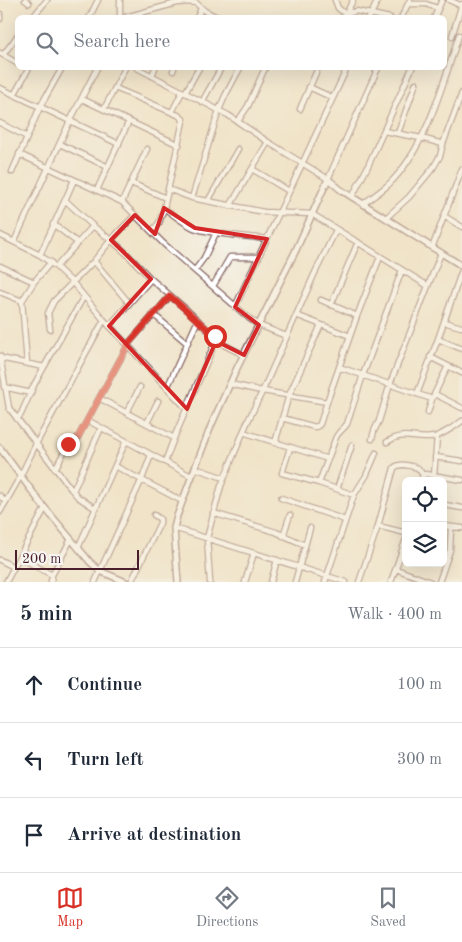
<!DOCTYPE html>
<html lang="en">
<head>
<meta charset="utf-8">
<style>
  body { margin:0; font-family:"Old Standard TT",serif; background:#f2f2f3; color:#1f2937 }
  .controls { position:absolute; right:15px; bottom:15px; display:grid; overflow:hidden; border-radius:8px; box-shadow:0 5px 20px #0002 }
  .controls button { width:45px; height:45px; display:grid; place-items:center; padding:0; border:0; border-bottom:1px solid #e0e1e3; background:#fff; color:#1f2937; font:25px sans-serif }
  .scale { position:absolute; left:15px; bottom:12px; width:124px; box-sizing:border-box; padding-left:5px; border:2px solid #4a1f2b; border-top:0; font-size:14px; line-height:18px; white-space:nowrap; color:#4a1f2b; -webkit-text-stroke:4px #f6f6f2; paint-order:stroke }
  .stop { position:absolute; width:15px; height:15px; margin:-11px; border:4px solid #d93025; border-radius:50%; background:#fff }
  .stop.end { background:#d93025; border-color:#fff; box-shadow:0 1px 5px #0008 }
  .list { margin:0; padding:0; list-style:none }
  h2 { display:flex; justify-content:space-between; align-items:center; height:65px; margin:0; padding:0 20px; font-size:21px }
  h2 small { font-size:16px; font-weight:400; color:#747a83 }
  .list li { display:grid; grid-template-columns:32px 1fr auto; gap:15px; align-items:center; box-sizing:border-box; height:75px; padding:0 20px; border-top:1px solid #e0e1e3 }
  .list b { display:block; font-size:19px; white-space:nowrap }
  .list em { font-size:16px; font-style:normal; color:#747a83 }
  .icon { flex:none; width:28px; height:28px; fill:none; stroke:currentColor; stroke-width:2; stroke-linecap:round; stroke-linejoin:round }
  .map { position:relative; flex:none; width:462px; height:582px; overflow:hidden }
  .search { position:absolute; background:#fff; box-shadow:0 5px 20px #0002; left:15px; right:15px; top:15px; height:55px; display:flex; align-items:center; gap:12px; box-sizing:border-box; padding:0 18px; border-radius:8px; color:#747a83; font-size:19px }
  .sheet { height:290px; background:#fff }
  nav { display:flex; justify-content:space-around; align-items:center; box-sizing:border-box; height:70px; border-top:1px solid #e0e1e3; background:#fff; font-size:14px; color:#747a83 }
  nav a { display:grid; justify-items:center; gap:2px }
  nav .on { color:#d93025 }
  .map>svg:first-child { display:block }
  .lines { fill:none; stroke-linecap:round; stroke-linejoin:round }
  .minor-casing { stroke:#846462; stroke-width:7 }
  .tertiary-casing { stroke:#846462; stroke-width:8 }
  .minor { stroke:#fff; stroke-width:4.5 }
  .tertiary { stroke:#fff; stroke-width:5 }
  .route { stroke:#d93025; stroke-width:6 }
  .marked { fill:none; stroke:#d62828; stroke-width:4; stroke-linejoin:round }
</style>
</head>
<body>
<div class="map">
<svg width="462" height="582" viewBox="0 0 462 582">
  <rect width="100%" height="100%" fill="#f6f6f2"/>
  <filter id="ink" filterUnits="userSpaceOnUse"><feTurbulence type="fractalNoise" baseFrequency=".02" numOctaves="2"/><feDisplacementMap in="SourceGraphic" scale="10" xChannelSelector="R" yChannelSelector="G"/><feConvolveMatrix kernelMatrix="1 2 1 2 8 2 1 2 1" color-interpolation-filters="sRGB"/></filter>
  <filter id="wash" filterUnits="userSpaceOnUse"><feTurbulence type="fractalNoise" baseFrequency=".0096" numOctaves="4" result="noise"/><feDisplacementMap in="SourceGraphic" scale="20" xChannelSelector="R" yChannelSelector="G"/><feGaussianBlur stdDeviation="1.12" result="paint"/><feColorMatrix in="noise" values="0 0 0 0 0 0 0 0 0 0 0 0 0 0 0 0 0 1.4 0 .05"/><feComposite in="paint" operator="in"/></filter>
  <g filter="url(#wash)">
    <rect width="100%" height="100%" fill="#f0e3c8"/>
  </g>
  <g filter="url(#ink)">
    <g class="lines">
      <defs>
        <path id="minor" d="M25,0L29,3
          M120,0V18
          M335,0L338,8L350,18
          M449,0L462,6
          M408,4H426L437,8
          M0,14V19
          M346,14L356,11L390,18
          M32,18L47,0
          M89,18L98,0
          M122,18L177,3L189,2L196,3L205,11L219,18
          M197,18L201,8
          M344,18L353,0
          M369,18L378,0
          M401,18L410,0
          M434,18L442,0
          M452,36L462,4
          M0,53L18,64
          M3,55L18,35
          M137,68L228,115L268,142L328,179L378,68
          M173,71L174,68
          M152,76L155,68
          M309,87L333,98
          M0,88L119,144
          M115,88L178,115L183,119V121L164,208L159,223L152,231
          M185,93L199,68
          M14,95L29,68
          M82,99L179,145
          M202,102L221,68
          M104,109L125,68
          M300,109L318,68
          M172,112L182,92
          M238,121L248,106L265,68
          M0,123L27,137
          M384,131L421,138L443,144
          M398,133L416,83
          M60,144L108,167
          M19,154L122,202L164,244L250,319L259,325L286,336
          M252,169L289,191
          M12,172L40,107L62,68
          M74,180L65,200L93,226L111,240L126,253L151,279L188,311L224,345L244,355
          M131,183L166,198
          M168,189L192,198L264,212L312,214L428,286L441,253
          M97,190L129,121
          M352,197L367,168L412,68
          M192,198L219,110L225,96L240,68
          M208,201L238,149
          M122,202L147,149
          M363,204C371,198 380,192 388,185C426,149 443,84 459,35
          M230,206L268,142
          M164,208C174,215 183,223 194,228C213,235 246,236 267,239
          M444,216L462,227
          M386,218L409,197L433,168L440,156L443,144L462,93
          M53,224L78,243
          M0,235L40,255L56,267L73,283L104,320L187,409
          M14,242L70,121L97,68
          M432,248L462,169
          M40,255L65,200
          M94,261L129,303
          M0,266L34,282
          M56,267L93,226
          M195,270L204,258L216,233
          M213,286L230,257H259
          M0,292L22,301L27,363
          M321,300L357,316
          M22,301L34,282L51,262
          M331,305L358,242
          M235,307L347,68
          M153,314L187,343
          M296,315L350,336
          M444,322L461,327
          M109,326L151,279
          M50,329L48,313L54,301L94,261L111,240L135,215
          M438,339L462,349
          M0,356L9,408L71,489L78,497L96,509
          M430,357L462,373
          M0,358L44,367
          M339,367L432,399
          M230,384L257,390L327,402L320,424L318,426L315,427L282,418
          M4,387L31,393
          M167,388L198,320
          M417,394L438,339L462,270
          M435,394L462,408
          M99,398L174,438
          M327,402L357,316L380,257
          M127,412L140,387
          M428,412L432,399L448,366
          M17,419L21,414L34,385L84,296
          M87,420L191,476
          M147,423L158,401
          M243,432L328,459
          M372,439L374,431L379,421L390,384L428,286
          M387,442C405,430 416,441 434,437C440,436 457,425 462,421
          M275,443L289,395L321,325
          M290,448L282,473L319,483L354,495
          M435,457L462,461
          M165,462L174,438L217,338
          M115,466L182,501
          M195,468L224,478
          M55,469L70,441L77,439L129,343L170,296
          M434,476L437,436
          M421,481L423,475L426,474L462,480
          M319,483L336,437C340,430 343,430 347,424L363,375L402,270
          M337,489L352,445
          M73,491L101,428
          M0,496L6,502
          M281,498L345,520
          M443,507L445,505L462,508
          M0,512L20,477L36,444L104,320
          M213,513L276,532L305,545
          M378,526L406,533
          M443,526L462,528
          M174,528L346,582
          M283,536L290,515
          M78,548L126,441
          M19,557L52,575
          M0,560L14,567
          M396,569L431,582
          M6,582L45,508
          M51,582L52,575L71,539
          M95,582L142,479L151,455
          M131,582L160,523V519L154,515
          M210,582L207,538L221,486L247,423L263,390L314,275L336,230
          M245,582L254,553
          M271,582L277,560
          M295,582L310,528
          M325,582L354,495L366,476L376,453
          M359,582L378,526L394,468C400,462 411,466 418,468L423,475
          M391,582L406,539
          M439,582L450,550L451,527"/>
        <path id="tertiary" d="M0,448L40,502L90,562L100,571L126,582
          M178,582L174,528L177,516L187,489L211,426L237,368L295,252L328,179L341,190L462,266"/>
      </defs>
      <!-- minor casing -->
      <use href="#minor" class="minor-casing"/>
      <!-- tertiary casing -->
      <use href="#tertiary" class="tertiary-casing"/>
      <!-- minor -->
      <use href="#minor" class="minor"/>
      <!-- tertiary -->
      <use href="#tertiary" class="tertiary"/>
    </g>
  </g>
  <g class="lines" filter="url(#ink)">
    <!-- route -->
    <path class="route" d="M68,444L71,440L77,439L129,343L170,296L215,336"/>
  </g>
  <!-- marked area -->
  <path d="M0 0H462V582H0ZM164,208L195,228L267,239L235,307L259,325L244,355L216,341L187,409L109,326L151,279L111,240L135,215L155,234Z" fill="#f0e3c8" fill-opacity=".55" fill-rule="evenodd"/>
  <path class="marked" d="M164,208L195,228L267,239L235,307L259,325L244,355L216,341L187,409L109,326L151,279L111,240L135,215L155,234Z"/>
</svg>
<div class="controls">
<button><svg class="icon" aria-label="locate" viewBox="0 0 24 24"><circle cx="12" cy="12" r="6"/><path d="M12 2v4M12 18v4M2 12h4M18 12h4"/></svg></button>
<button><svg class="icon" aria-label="layers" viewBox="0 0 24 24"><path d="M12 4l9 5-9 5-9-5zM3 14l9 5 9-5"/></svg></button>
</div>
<div class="scale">200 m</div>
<div class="stop" style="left:215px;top:336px"></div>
<div class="stop end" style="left:68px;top:444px"></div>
<div class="search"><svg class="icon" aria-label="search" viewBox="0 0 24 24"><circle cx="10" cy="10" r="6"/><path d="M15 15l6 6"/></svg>Search here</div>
</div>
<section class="sheet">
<h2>5 min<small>Walk · 400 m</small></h2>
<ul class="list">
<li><svg class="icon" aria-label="ahead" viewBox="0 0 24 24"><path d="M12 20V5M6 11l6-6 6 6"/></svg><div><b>Continue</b></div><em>100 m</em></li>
<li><svg class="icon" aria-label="left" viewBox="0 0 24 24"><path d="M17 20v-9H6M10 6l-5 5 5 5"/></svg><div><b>Turn left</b></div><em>300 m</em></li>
<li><svg class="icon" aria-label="arrive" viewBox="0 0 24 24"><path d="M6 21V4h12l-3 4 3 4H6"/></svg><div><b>Arrive at destination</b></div></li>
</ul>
</section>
<nav>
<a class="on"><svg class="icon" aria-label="map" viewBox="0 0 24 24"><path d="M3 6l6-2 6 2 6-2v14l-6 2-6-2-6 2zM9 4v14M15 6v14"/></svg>Map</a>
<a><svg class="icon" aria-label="directions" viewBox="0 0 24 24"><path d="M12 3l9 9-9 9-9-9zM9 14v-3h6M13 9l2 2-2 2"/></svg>Directions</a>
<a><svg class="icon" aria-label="saved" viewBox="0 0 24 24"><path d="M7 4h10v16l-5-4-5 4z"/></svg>Saved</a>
</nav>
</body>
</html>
